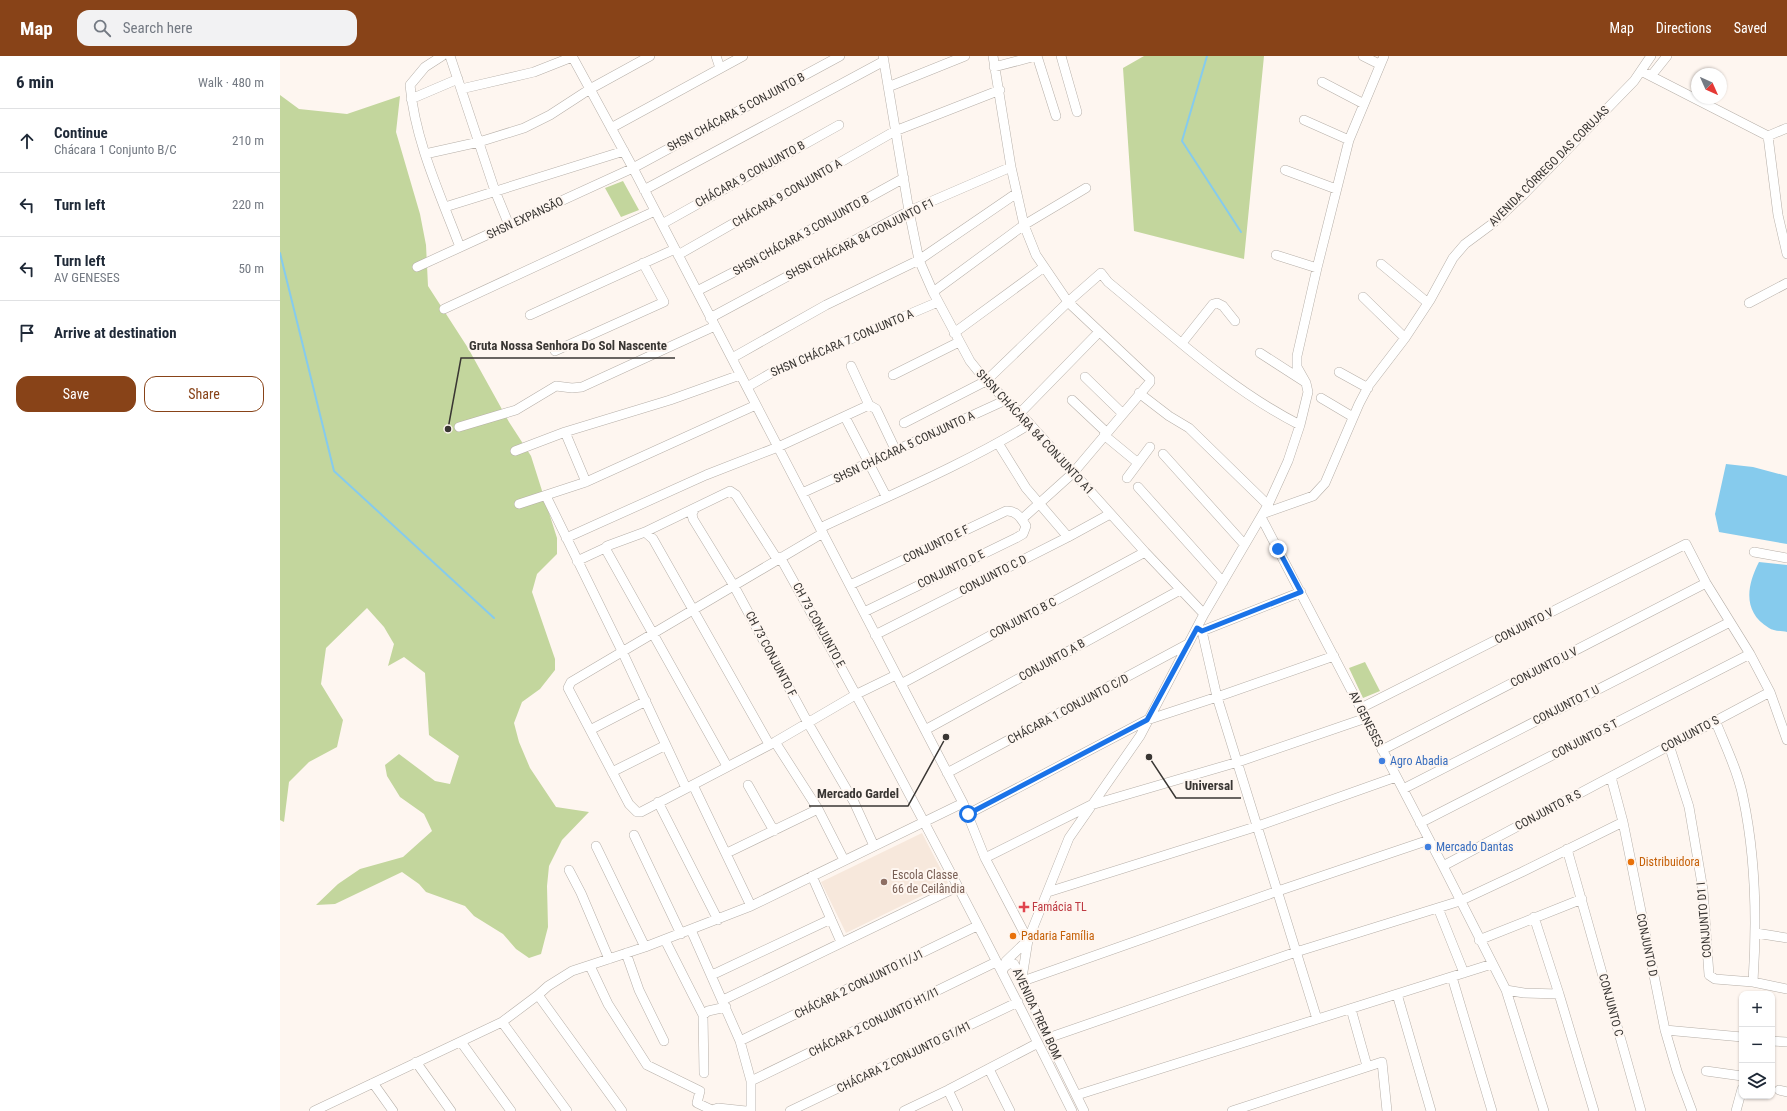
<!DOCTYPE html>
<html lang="en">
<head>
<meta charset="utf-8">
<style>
  body { margin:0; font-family:"Roboto Condensed",sans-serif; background:#f2f2f3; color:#1f2937 }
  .controls { position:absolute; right:12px; bottom:12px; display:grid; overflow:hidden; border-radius:8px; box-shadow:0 1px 3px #0004 }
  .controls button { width:36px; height:36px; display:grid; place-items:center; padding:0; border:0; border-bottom:1px solid #e0e1e3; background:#fff; color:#1f2937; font:20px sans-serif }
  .compass { position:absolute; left:1411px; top:12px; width:36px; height:36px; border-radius:50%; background:#fff; box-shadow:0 1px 3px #0004; rotate:135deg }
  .stop { position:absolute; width:12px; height:12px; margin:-9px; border:3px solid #1a73e8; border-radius:50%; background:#fff }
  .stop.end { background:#1a73e8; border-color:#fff; box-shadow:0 1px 4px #0008 }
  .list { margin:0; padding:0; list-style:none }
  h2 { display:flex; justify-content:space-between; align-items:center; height:52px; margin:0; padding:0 16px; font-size:17px }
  h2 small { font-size:13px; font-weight:400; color:#747a83 }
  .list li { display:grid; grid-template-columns:26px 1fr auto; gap:12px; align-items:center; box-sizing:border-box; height:64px; padding:0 16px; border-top:1px solid #e0e1e3 }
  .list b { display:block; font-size:15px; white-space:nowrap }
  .list p { margin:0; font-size:13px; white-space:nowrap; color:#747a83 }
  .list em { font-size:13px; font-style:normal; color:#747a83 }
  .actions { display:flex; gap:8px; padding:12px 16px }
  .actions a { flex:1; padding:9px 0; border:1px solid #884318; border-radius:12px; text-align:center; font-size:14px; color:#884318 }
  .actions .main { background:#884318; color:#fff }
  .icon { flex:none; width:22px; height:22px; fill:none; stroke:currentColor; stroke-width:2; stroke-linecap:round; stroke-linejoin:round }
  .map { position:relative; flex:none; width:1507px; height:1055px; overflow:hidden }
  header { display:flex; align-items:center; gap:24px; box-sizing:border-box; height:56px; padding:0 20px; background:#884318; color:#fff }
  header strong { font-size:19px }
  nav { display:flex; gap:22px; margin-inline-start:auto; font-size:14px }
  .search { width:280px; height:36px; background:#f2f2f3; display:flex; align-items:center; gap:10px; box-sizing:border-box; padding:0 14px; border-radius:12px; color:#747a83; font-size:15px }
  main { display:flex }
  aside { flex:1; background:#fff }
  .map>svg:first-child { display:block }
  .built { fill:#f7e8dc }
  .green { fill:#c3d69d }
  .water { fill:#86cbed }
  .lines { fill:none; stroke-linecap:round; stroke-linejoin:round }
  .stream { stroke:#86cbed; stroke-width:2 }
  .minor-casing { stroke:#b6afa8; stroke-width:10 }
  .minor { stroke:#fff; stroke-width:9 }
  .route { stroke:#1a73e8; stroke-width:5 }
  .shop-dot { fill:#3f7fe0; stroke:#fef6f0; stroke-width:1.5 }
  .food-dot { fill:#e8710a; stroke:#fef6f0; stroke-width:1.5 }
  .education-dot { fill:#8d6e63; stroke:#fef6f0; stroke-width:1.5 }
  .health-dot { fill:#e0444e; stroke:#fef6f0; stroke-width:1.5 }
  .labels { text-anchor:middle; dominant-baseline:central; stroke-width:4; stroke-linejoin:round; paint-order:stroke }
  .street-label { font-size:12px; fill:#393633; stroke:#fef6f0 }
  .shop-label { font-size:12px; fill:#366cbe; stroke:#fef6f0; text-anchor:start }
  .food-label { font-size:12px; fill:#c56008; stroke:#fef6f0; text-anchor:start }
  .education-label { font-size:12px; fill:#785e54; stroke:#fef6f0; text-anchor:start }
  .health-label { font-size:12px; fill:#be3a42; stroke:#fef6f0; text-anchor:start }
  .leader { fill:none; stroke:#393633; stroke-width:1.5 }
  .callout-dot { fill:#393633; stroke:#fef6f0; stroke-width:1.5 }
  .callout-label { font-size:13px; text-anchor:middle; font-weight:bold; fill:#393633; stroke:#fef6f0; stroke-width:4; stroke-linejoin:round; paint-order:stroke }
</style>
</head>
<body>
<header>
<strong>Map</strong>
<div class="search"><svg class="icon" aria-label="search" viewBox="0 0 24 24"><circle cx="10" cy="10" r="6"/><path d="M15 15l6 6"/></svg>Search here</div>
<nav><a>Map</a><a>Directions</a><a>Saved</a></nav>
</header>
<main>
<aside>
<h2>6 min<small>Walk · 480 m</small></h2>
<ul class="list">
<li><svg class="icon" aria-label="ahead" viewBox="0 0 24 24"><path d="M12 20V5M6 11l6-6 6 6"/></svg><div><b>Continue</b><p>Chácara 1 Conjunto B/C</p></div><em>210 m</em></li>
<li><svg class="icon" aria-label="left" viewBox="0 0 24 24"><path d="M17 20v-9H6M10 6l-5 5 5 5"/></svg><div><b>Turn left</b></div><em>220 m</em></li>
<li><svg class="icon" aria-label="left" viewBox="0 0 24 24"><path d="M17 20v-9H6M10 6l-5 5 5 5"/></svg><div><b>Turn left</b><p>AV GENESES</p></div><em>50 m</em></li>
<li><svg class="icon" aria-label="arrive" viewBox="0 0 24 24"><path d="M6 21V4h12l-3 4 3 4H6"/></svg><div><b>Arrive at destination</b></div></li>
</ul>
<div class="actions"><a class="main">Save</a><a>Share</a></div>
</aside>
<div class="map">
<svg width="1507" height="1055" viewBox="0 0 1507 1055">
  <rect width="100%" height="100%" fill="#fef6f0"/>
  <!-- built -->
  <path class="built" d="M642,777L668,827L566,877L541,826Z"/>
  <!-- green -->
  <path class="green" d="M864,0H984L964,203L854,175L843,12Z
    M0,39L19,53L67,58L120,40L116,76L140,158L146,189L148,230L188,292L229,366L251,400L277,482V498L257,518L252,536L275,603V614L260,633L242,646L234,667L239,686L250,712L276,751L309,756L282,784L269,810L267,830L268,871L261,898L249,902L236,893L223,878L194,860L185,850L146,836L139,828L122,816L55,848L36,849L58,828L80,813L123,801L152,775L144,758L120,741L107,720L105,709L119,698L155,725L170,728L179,700L149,679L145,617L124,601L108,610L114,588L104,571L87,552L46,592L41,628L63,664L57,691L29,706L9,726L4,766L0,764Z
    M343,125L359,154L341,161L325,132Z
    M1085,606L1100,635L1083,642L1069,612Z"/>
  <!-- water -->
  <path class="water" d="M1446,408L1473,411L1507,420V488L1439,476L1435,458Z
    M1479,506L1507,509V576C1502,575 1493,575 1489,572C1462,556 1467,529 1479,506Z"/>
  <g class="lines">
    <!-- stream -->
    <path class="stream" d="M927,0L902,85L961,176
      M0,197L54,415L214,562"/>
    <defs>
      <path id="minor" d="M162,0L145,11L130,29C135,85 160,138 180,191
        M170,0L215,135L229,169
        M292,0L353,112L683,747L705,802L748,884
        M436,0L440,12
        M603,0L629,155L639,204L653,236L690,305L706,325L740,357L865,496L924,558
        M713,0L731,111L744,169L756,199L788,246L870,323V326L793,417L742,463
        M757,0L776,60
        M781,0L797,56
        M1083,0L1099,8
        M714,11L756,0
        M1361,15L1488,80L1507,72
        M1371,20L1387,0
        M1042,26L1084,48
        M608,31L685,0
        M181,33L254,16L292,1
        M131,43L178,23
        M1024,64L1069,84
        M331,72L463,0
        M1488,80L1498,159L1507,198
        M145,98L199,86L244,72L270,59L310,33L370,0
        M1005,114L1056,133
        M364,134L604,5
        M165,151L344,95
        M382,168L559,69
        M398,199L615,75L720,34
        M996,199L1037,212
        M1101,208L1148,247
        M137,211L353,112L560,0
        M417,235L452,217L624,122
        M653,236L744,169L806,132
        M1083,241L1125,282
        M1469,247L1507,227
        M164,253L375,155
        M250,259L395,193
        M430,262L629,155L731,111
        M674,277L764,211
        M902,287L933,248L937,247L943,250L955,265
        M275,295L384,246L363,207
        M980,297L1025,326
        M452,302L546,249L639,204L737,137
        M571,310L589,349
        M1059,316L1088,332
        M613,319L679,286
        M805,321L842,357
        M467,331L493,316L658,246
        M859,337L889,360L909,372L988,449
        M1041,342L1073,361
        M792,344L826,376
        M740,357L819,276
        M565,361L606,440
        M624,367L706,325L788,246L821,217L828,226C890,277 949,333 1020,369
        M179,371L236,354L276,330L292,332L302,331L435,270
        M285,376L306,426
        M824,379L858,407
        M718,387L746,432L788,481
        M235,395L285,376L390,344L460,319
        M883,398L964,488
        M847,422L870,391
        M858,431L943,526
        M522,437L726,344
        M266,440L342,595L406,732
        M239,448L306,426L476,349
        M414,454L412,458L413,463L454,530L528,667L574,746L594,790
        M985,457L1033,440L1045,427L1079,348L1089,329L1125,282L1150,244L1173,202L1185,188L1212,168L1243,139L1354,25L1371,0
        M981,461L1163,810L1226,934L1264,1055
        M540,472C610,439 683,409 750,368
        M365,476L373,483L489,688
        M543,477L291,626L288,632L349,748L357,756H361L495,686L577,638L616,619
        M286,482L426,419L498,391L589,349L596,353L616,395
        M325,492L447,710
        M1474,496L1507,502
        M500,501C602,683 699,868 792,1055
        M297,505L325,492L327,490L365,476L450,435L456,439L497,503
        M570,529L726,455C736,454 741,462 746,470L743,478L736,482L584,556
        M917,572L922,575L1021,536
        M922,575L937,641L1037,963
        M595,579L788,481L830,458
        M621,628L865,496
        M1081,652L1406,488L1426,527L1470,598L1490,636L1507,684
        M1435,664C1445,689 1458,715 1463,741C1476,802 1477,865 1473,926
        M310,674L366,645
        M645,674L900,534
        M495,686L538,753L564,804
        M1389,689L1409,751L1423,834L1429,919L1435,923L1473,926L1507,933
        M1102,694L1426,527
        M332,716L386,689
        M667,717L908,588
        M1331,721L1343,766L1385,974L1397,1015L1412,1055
        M413,729L471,850
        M468,729L494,775
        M1123,733L1450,566
        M378,746L438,864
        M688,758L867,664L937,641L1054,600
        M1140,767L1470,598
        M354,779L401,878
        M316,790L365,891
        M1287,793L1361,1055
        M447,797L538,753
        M705,802L811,749L958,706L1086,662
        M1163,810L1490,636
        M289,814L301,837L329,903
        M532,820L561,886
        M768,836L978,770L1116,721
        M1158,852L1184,917
        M1254,861L1279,938L1314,1055
        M411,874L460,985L471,1025V1055
        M1476,877L1507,882
        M385,884L423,959
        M1199,884L1302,843
        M346,897L359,934L384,985
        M310,910L328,948L367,1009L420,1035L417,1047L432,1054L438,1052L466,1055
        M724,911L726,905L747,885
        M722,916C724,910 728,907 734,908L768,982L804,1055
        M432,919L551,863
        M1172,921L1212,1055
        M742,922L748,884L789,782L860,680L924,558L988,449L1008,405L1020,369L1028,336L1026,327L1017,311V300L1037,212L1069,84L1104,0
        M743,925L998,835L1149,784
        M1226,934L1244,937L1279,938
        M1117,938L1151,1055
        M443,944L677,831
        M1071,953L1087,1010
        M222,966L287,1055
        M1385,974L1462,981
        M768,982L1016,896L1180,845L1242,816L1343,766
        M460,985L697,870
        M1492,985L1507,986
        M181,986L231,1055
        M136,1006L171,1055
        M709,1013L730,1055
        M1426,1015L1462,1020
        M424,1017L423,959L428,955L446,951
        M471,1025L716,906
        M93,1027L113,1055
        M668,1034L678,1055
        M1499,1034L1507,1036
        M797,1039L1212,908
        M34,1055L222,966L258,939
        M342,1055L258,939L268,930L292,915L365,891L471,850L683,747
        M510,1055L738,946
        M624,1055L668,1034L758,987
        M952,1055L1102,1006L1107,1055
        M1456,1055L1462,1033"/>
    </defs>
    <!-- minor casing -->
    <use href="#minor" class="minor-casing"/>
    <!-- minor -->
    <use href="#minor" class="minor"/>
  </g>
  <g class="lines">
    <!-- route -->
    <path class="route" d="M688,758L867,664L917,572L922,575L1021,536L998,493"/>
  </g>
  <!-- markers -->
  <g class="shop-dot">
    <circle cx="1102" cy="705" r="4"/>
    <circle cx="1148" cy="791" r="4"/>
  </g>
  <g class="food-dot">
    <circle cx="1351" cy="806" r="4"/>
    <circle cx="733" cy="880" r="4"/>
  </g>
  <circle class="education-dot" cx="604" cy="826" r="4"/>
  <path class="health-dot" d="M742 845h4v4h4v4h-4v4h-4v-4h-4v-4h4z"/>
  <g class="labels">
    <!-- street labels -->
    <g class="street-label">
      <text transform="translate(456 56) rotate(-28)">SHSN CHÁCARA 5 CONJUNTO B</text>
      <text transform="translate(1269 110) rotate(-45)">AVENIDA CÓRREGO DAS CORUJAS</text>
      <text transform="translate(470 118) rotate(-29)">CHÁCARA 9 CONJUNTO B</text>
      <text transform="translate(507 137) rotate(-30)">CHÁCARA 9 CONJUNTO A</text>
      <text transform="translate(245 162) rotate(-25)">SHSN EXPANSÃO</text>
      <text transform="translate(521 179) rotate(-29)">SHSN CHÁCARA 3 CONJUNTO B</text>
      <text transform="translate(580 183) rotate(-27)">SHSN CHÁCARA 84 CONJUNTO F1</text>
      <text transform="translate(562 287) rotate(-23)">SHSN CHÁCARA 7 CONJUNTO A</text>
      <text transform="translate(755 376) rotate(47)">SHSN CHÁCARA 84 CONJUNTO A1</text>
      <text transform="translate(624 391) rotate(-25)">SHSN CHÁCARA 5 CONJUNTO A</text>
      <text transform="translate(656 488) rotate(-26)">CONJUNTO E F</text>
      <text transform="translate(671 513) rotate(-26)">CONJUNTO D E</text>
      <text transform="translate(713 519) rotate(-27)">CONJUNTO C D</text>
      <text transform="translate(743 562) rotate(-28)">CONJUNTO B C</text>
      <text transform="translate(539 569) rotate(61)">CH 73 CONJUNTO E</text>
      <text transform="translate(1244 570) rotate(-27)">CONJUNTO V</text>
      <text transform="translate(491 598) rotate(62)">CH 73 CONJUNTO F</text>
      <text transform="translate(772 604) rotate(-29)">CONJUNTO A B</text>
      <text transform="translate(1264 611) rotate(-27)">CONJUNTO U V</text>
      <text transform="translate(1286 649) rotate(-27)">CONJUNTO T U</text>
      <text transform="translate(788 653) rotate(-28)">CHÁCARA 1 CONJUNTO C/D</text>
      <text transform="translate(1086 663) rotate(63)">AV GENESES</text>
      <text transform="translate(1410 678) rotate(-28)">CONJUNTO S</text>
      <text transform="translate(1305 683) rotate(-27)">CONJUNTO S T</text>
      <text transform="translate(1268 754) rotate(-28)">CONJUNTO R S</text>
      <text transform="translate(1424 864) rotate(-95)">CONJUNTO D1 I</text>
      <text transform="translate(1367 889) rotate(78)">CONJUNTO D</text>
      <text transform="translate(579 928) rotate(-26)">CHÁCARA 2 CONJUNTO I1/J1</text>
      <text transform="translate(1331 949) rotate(75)">CONJUNTO C</text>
      <text transform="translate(757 958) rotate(65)">AVENIDA TREM BOM</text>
      <text transform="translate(594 966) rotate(-26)">CHÁCARA 2 CONJUNTO H1/I1</text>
      <text transform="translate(624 1001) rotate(-26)">CHÁCARA 2 CONJUNTO G1/H1</text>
    </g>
    <!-- shop labels -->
    <g class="shop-label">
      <text x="1110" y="705">Agro Abadia</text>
      <text x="1156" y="791">Mercado Dantas</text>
    </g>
    <!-- food labels -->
    <g class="food-label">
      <text x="1359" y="806">Distribuidora</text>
      <text x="741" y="880">Padaria Família</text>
    </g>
    <!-- education labels -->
    <g class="education-label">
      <text x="612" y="819">Escola Classe<tspan x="612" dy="14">66 de Ceilândia</tspan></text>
    </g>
    <!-- health labels -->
    <g class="health-label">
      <text x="752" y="851">Famácia TL</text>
    </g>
  </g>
  <!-- callouts -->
  <path class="leader" d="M168 373L181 302H395M869 701L896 742H961M666 681L628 750H529"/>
  <g class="callout-dot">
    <circle cx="168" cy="373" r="4"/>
    <circle cx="869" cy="701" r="4"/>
    <circle cx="666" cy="681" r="4"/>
  </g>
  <g class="callout-label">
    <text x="288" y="294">Gruta Nossa Senhora Do Sol Nascente</text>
    <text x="929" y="734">Universal</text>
    <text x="578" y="742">Mercado Gardel</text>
  </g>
</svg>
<div class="controls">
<button>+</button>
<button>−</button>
<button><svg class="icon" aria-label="layers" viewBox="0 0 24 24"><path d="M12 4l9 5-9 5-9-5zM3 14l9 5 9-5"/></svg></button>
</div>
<svg class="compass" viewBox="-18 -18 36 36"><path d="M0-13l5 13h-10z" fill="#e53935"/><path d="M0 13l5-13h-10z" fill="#747a83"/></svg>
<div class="stop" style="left:688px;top:758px"></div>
<div class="stop end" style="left:998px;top:493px"></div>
</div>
</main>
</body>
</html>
